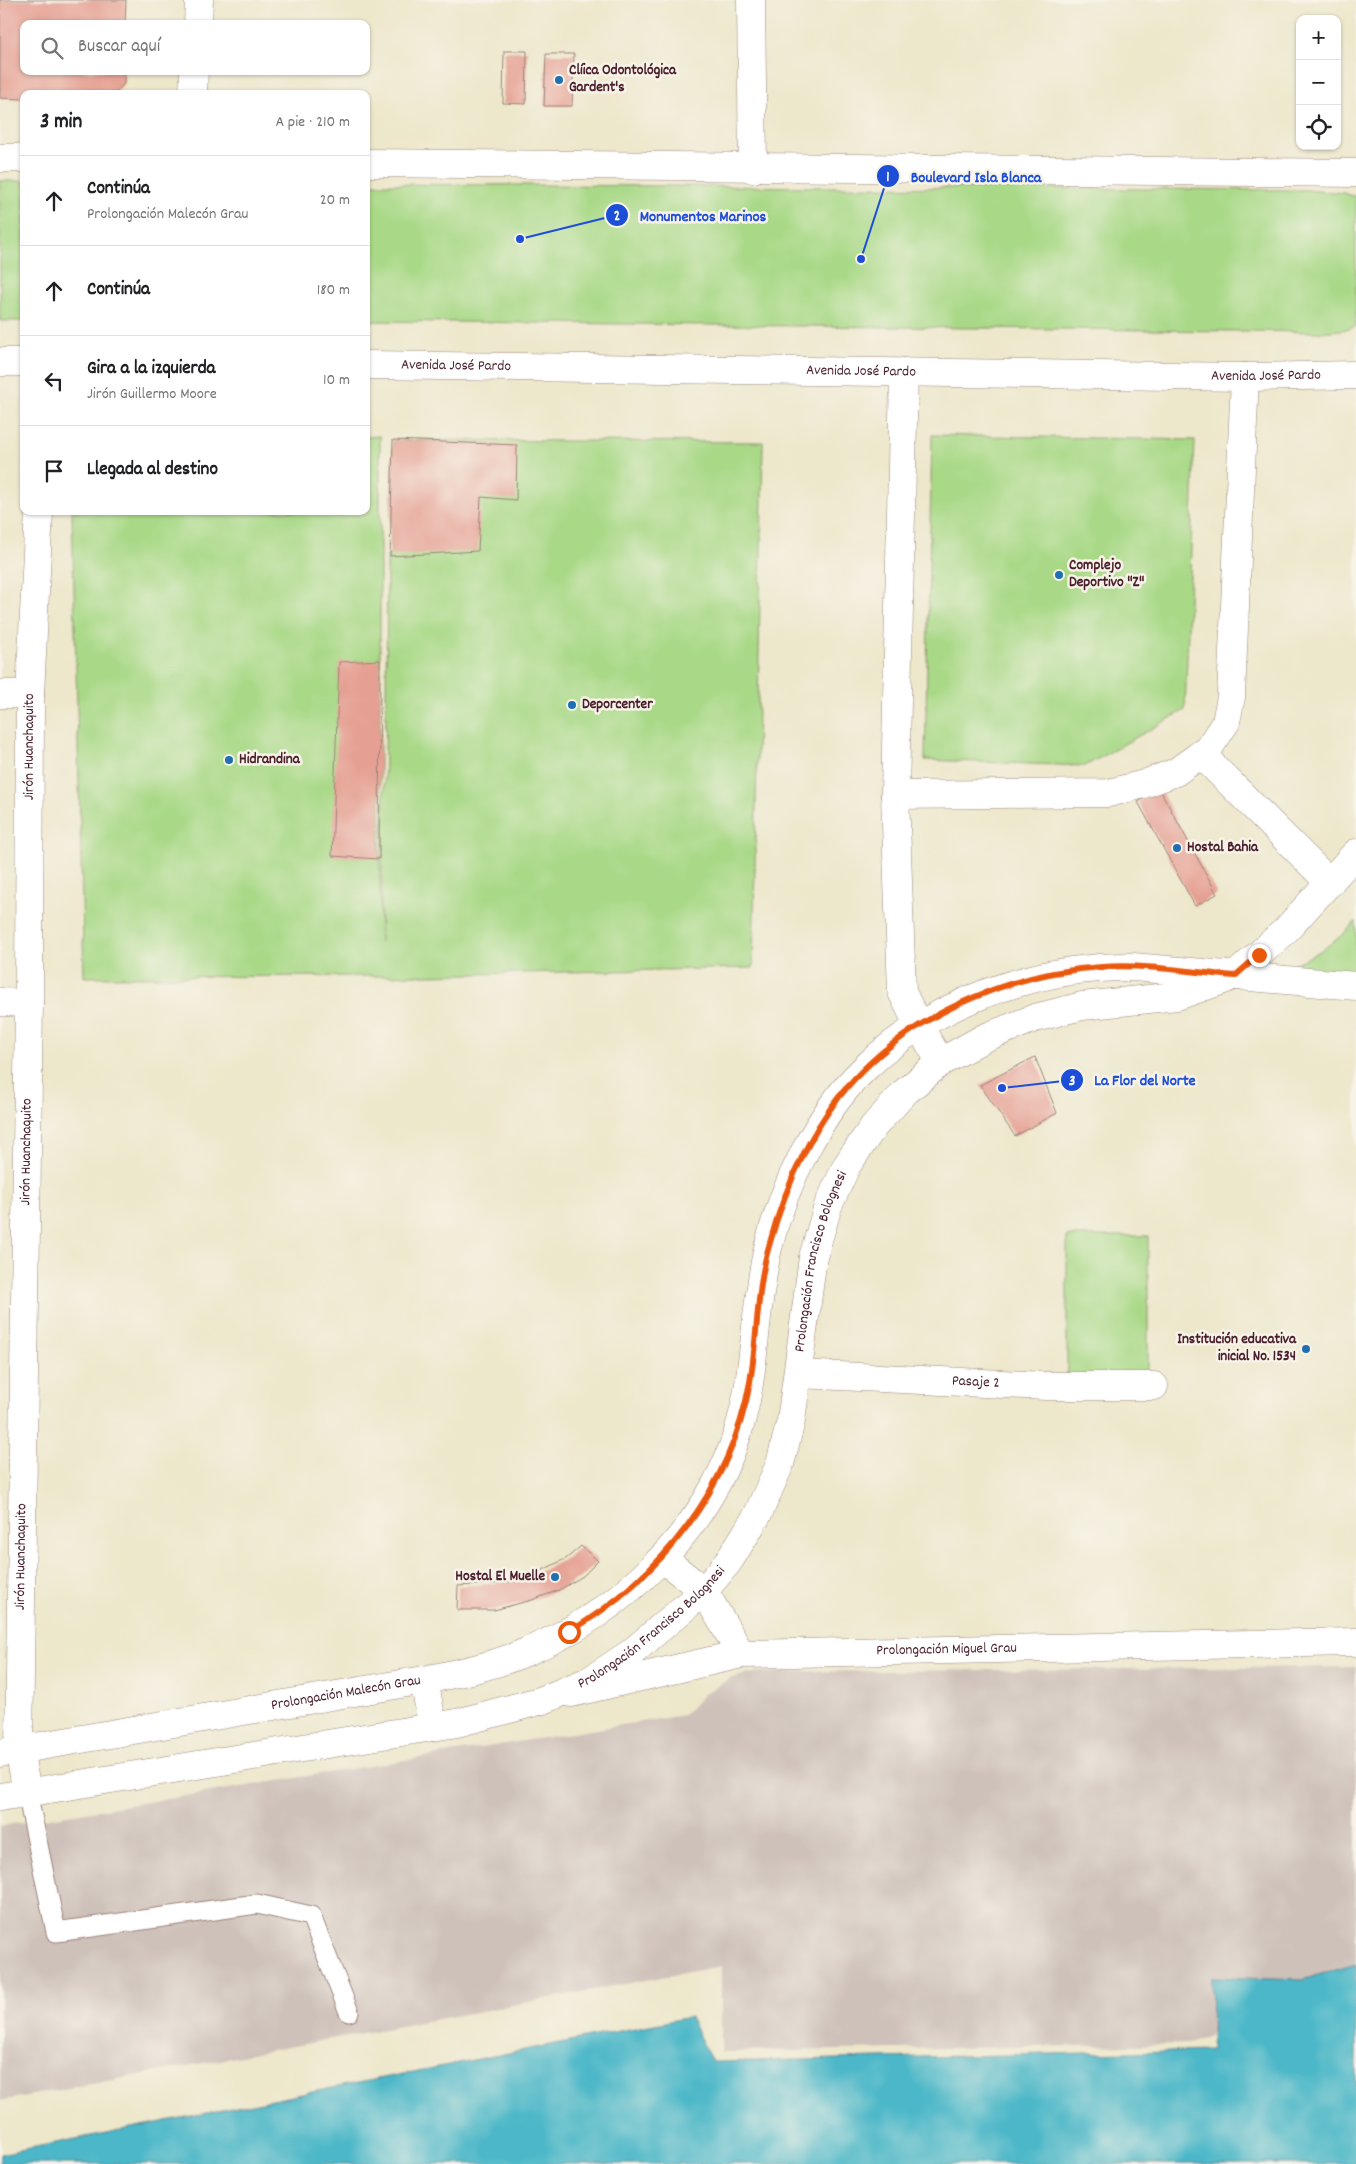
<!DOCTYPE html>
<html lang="es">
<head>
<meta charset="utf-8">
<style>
  body { margin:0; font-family:Dekko,sans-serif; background:#f6f6f6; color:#202124 }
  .controls { position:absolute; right:15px; top:15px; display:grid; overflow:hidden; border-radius:10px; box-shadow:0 1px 4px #0004 }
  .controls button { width:45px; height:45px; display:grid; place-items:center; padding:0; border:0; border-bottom:1px solid #e0e0e0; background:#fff; color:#202124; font:25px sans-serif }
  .stop { position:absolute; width:15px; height:15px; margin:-11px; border:4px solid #ea580c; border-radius:50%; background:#fff }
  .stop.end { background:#ea580c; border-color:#fff; box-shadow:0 1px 5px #0008 }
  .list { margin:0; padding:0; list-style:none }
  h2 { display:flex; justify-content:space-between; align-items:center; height:65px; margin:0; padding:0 20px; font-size:21px }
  h2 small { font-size:16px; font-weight:400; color:#757577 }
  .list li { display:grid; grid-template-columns:32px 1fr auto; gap:15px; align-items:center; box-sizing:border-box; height:90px; padding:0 20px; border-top:1px solid #e0e0e0 }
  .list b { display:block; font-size:19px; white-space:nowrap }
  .list p { margin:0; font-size:16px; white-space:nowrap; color:#757577 }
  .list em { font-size:16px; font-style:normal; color:#757577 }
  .icon { flex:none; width:28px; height:28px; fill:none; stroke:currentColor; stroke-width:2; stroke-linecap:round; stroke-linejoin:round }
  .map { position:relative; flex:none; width:1356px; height:2164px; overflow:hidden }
  .search { position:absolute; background:#fff; box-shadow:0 1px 4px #0004; left:20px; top:20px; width:350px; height:55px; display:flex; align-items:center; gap:12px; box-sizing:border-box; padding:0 18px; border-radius:10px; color:#757577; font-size:19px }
  .panel { position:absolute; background:#fff; box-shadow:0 1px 4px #0004; left:20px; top:90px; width:350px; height:425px; border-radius:10px }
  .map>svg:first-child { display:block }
  .industrial { fill:#cec1b9 }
  .green { fill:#a9d987; stroke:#7a7c59 }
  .water { fill:#4bb7c8; stroke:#4a6b7a }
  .building { fill:#e5a093 }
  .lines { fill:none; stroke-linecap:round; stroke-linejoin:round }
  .lane-casing { stroke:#9c837b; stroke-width:21 }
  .street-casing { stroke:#9c837b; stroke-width:29 }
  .secondary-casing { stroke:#9c837b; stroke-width:29 }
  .primary-casing { stroke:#9c837b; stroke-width:29 }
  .lane { stroke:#fff; stroke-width:19 }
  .street { stroke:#fff; stroke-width:28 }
  .secondary { stroke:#fff; stroke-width:28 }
  .primary { stroke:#fff; stroke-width:28 }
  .route { stroke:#ea580c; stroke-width:6 }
  .poi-dot { fill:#1f6fb2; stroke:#f7f3e8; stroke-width:2 }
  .labels { text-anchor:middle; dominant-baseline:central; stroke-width:5; stroke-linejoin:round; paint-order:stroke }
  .poi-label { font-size:15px; font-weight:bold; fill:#4a1f2b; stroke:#f7f3e8; text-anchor:start }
  .street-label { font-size:15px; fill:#4a1f2b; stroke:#f7f3e8 }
  .leader { fill:none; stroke:#1d4ed8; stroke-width:2 }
  .callout-dot { fill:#1d4ed8; stroke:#f7f3e8; stroke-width:2 }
  .mark-label { font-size:15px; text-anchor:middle; font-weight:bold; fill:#fff }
  .callout-label { font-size:16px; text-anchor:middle; font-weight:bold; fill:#1d4ed8; stroke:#f7f3e8; stroke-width:5; stroke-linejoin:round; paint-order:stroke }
</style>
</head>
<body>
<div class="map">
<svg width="1356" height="2164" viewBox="0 0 1356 2164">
  <rect width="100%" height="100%" fill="#f7f3e8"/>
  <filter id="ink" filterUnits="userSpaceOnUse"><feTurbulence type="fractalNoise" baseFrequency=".02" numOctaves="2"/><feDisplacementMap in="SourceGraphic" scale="10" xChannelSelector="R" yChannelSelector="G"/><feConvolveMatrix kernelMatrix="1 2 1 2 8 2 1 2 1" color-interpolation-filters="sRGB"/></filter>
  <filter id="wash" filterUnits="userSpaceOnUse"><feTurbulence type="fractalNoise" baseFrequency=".0096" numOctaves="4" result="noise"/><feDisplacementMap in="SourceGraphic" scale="20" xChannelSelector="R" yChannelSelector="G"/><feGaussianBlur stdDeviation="1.12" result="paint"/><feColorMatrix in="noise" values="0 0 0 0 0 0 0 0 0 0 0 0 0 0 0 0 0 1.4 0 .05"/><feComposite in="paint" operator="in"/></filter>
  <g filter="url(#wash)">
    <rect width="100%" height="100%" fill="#ede7cb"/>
    <!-- industrial -->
    <path class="industrial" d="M1356,1667V1963L1189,2044L721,2052V1966L0,2101V1826L684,1715L704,1694L731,1678L758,1672Z"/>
    <!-- green -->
    <path class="green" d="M0,181H24V321H0Z
      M366,184L1307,190L1344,193L1356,197V326L1350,329L1321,332L366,321Z
      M932,435L1195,440L1185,710L1085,766L925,760Z
      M380,436V943L386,713L387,556H390L393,440L763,442L753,968L379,976L84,977L72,511H366V437Z
      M1356,921V977L1285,968C1312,957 1337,943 1356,921Z
      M1067,1236H1148V1382L1067,1383Z"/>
    <!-- water -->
    <path class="water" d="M1356,1964V2164H0V2154L690,2017L712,2062L1211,2050L1212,1977L1302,1980Z"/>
    <g id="blocks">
      <!-- building -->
      <path class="building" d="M0,0H126L125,24H24V71H124V83L115,94H24V99L0,98Z
        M504,51H527L526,104L503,103Z
        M546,54H574L572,106H544Z
        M393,440L517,445L516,500L481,497L478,551L390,556Z
        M380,660L379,859L332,856L339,662Z
        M1160,790L1217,894L1195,906L1138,802Z
        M1035,1057L1057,1113L1015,1136L980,1085Z
        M581,1546L598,1561L583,1576L559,1590L532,1600L494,1610H457L458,1586L491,1584L525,1579L567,1558Z"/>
    </g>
  </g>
  <g filter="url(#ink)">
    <use href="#blocks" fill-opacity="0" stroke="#9c837b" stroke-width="1"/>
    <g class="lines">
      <defs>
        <path id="lane" d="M27,1792L56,1932L257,1904L311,1916L349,2012"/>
        <g id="street">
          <path d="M751,0L753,169"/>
          <path d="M198,24L199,0"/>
          <path d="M193,94L194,71"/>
          <path d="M904,372L895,795L902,992L919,1027L941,1062"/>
          <path d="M0,694H30"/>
          <path d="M1201,754L1330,883"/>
          <path d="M895,795L1109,793L1144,784L1176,772L1208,749L1226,722L1231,697L1245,377"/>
          <path d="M0,1002L29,1003"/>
          <path id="s1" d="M798,1374L1046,1386H1154"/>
          <path d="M662,1558L704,1591L741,1654"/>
          <path id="s2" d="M571,1693L741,1654L1356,1642"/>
          <path id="s3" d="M27,1792L19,1749L29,1003L30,694L39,511"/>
        </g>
        <path id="secondary" d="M1235,976L1286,930L1356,853"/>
        <g id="primary">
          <path d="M0,158H24"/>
          <path d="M366,163L1356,173"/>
          <path d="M0,362H24"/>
          <path id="s4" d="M366,365L1245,377L1356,375"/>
          <path d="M424,1680L433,1727"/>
          <path id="s5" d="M0,1753L424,1680C459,1673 494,1666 526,1652C620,1613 705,1533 737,1435C757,1374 753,1310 768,1248C783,1187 818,1113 864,1069C934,1001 1037,966 1133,967L1356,986"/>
          <path id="s6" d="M0,1797L457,1723L543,1700L589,1681L631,1653L704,1591L729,1561L758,1514L780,1464L791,1421L813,1257L828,1206L847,1165L874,1126L906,1091L941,1062L984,1038L1035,1018L1082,1006L1177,996L1226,979"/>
        </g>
      </defs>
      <!-- lane casing -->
      <use href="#lane" class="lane-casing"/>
      <!-- street casing -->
      <use href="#street" class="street-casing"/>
      <!-- secondary casing -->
      <use href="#secondary" class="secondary-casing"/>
      <!-- primary casing -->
      <use href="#primary" class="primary-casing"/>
      <!-- lane -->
      <use href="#lane" class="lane"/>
      <!-- street -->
      <use href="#street" class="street"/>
      <!-- secondary -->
      <use href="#secondary" class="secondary"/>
      <!-- primary -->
      <use href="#primary" class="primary"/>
    </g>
  </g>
  <g class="lines" filter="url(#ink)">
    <!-- route -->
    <path class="route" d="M569,1632C661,1577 731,1489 750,1382C758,1337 756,1290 769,1246C786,1183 816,1116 863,1070C924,1009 1017,972 1102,967C1146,964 1192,972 1235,976L1259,955"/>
  </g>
  <!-- markers -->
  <g class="poi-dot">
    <circle cx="559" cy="80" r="5"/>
    <circle cx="1059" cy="575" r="5"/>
    <circle cx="572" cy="705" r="5"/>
    <circle cx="229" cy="760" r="5"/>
    <circle cx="1177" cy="848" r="5"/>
    <circle cx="1306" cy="1349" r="5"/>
    <circle cx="555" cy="1577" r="5"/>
  </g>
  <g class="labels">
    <!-- poi labels -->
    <g class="poi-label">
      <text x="569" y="71">Clíica Odontológica<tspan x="569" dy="17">Gardent's</tspan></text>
      <text x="1069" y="566">Complejo<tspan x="1069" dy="17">Deportivo "Z"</tspan></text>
      <text x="582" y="705">Deporcenter</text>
      <text x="239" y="760">Hidrandina</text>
      <text x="1187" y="848">Hostal Bahia</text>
      <text x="1296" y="1340" text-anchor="end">Institución educativa<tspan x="1296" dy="17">inicial No. 1534</tspan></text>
      <text x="545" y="1577" text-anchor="end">Hostal El Muelle</text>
    </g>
    <!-- street labels -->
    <g class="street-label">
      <text stroke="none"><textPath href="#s4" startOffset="90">Avenida José Pardo</textPath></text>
      <text stroke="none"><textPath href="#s4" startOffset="495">Avenida José Pardo</textPath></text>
      <text stroke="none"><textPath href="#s4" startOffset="900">Avenida José Pardo</textPath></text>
      <text stroke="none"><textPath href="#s3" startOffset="1046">Jirón Huanchaquito</textPath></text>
      <text stroke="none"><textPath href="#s3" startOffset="641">Jirón Huanchaquito</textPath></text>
      <text stroke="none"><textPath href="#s6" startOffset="1104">Prolongación Francisco Bolognesi</textPath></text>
      <text stroke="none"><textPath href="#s1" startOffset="178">Pasaje 2</textPath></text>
      <text stroke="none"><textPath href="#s3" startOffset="236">Jirón Huanchaquito</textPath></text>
      <text stroke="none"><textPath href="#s6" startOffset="684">Prolongación Francisco Bolognesi</textPath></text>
      <text stroke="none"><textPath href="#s2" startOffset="380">Prolongación Miguel Grau</textPath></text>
      <text stroke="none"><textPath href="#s5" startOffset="351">Prolongación Malecón Grau</textPath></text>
    </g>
  </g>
  <!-- callouts -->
  <path class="leader" d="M861 259L888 176M520 239L617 215M1002 1088L1072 1080"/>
  <g class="callout-dot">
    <circle cx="861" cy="259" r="5"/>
    <circle cx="520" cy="239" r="5"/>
    <circle cx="1002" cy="1088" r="5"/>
    <circle cx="888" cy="176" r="12"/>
    <circle cx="617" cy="215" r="12"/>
    <circle cx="1072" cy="1080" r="12"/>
  </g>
  <g class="mark-label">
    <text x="888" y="181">1</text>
    <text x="617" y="220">2</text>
    <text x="1072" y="1085">3</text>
  </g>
  <g class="callout-label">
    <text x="976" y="182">Boulevard Isla Blanca</text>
    <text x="703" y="221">Monumentos Marinos</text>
    <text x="1145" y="1085">La Flor del Norte</text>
  </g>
</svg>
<div class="controls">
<button>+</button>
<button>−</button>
<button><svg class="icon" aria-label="locate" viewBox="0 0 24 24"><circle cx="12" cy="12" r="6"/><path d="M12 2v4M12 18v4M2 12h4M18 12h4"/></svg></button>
</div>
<div class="stop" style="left:569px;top:1632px"></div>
<div class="stop end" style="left:1259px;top:955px"></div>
<div class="search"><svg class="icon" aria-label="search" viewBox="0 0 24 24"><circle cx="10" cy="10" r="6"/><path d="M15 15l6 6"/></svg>Buscar aquí</div>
<section class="panel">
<h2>3 min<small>A pie · 210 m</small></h2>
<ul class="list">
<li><svg class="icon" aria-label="ahead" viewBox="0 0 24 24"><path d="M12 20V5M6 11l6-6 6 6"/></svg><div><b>Continúa</b><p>Prolongación Malecón Grau</p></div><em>20 m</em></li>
<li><svg class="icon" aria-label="ahead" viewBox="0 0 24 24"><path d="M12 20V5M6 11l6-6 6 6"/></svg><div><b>Continúa</b></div><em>180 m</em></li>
<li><svg class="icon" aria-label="left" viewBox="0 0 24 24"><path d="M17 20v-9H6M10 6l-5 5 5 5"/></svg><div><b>Gira a la izquierda</b><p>Jirón Guillermo Moore</p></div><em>10 m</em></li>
<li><svg class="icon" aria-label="arrive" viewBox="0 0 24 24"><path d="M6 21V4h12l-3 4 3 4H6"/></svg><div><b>Llegada al destino</b></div></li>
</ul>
</section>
</div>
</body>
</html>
